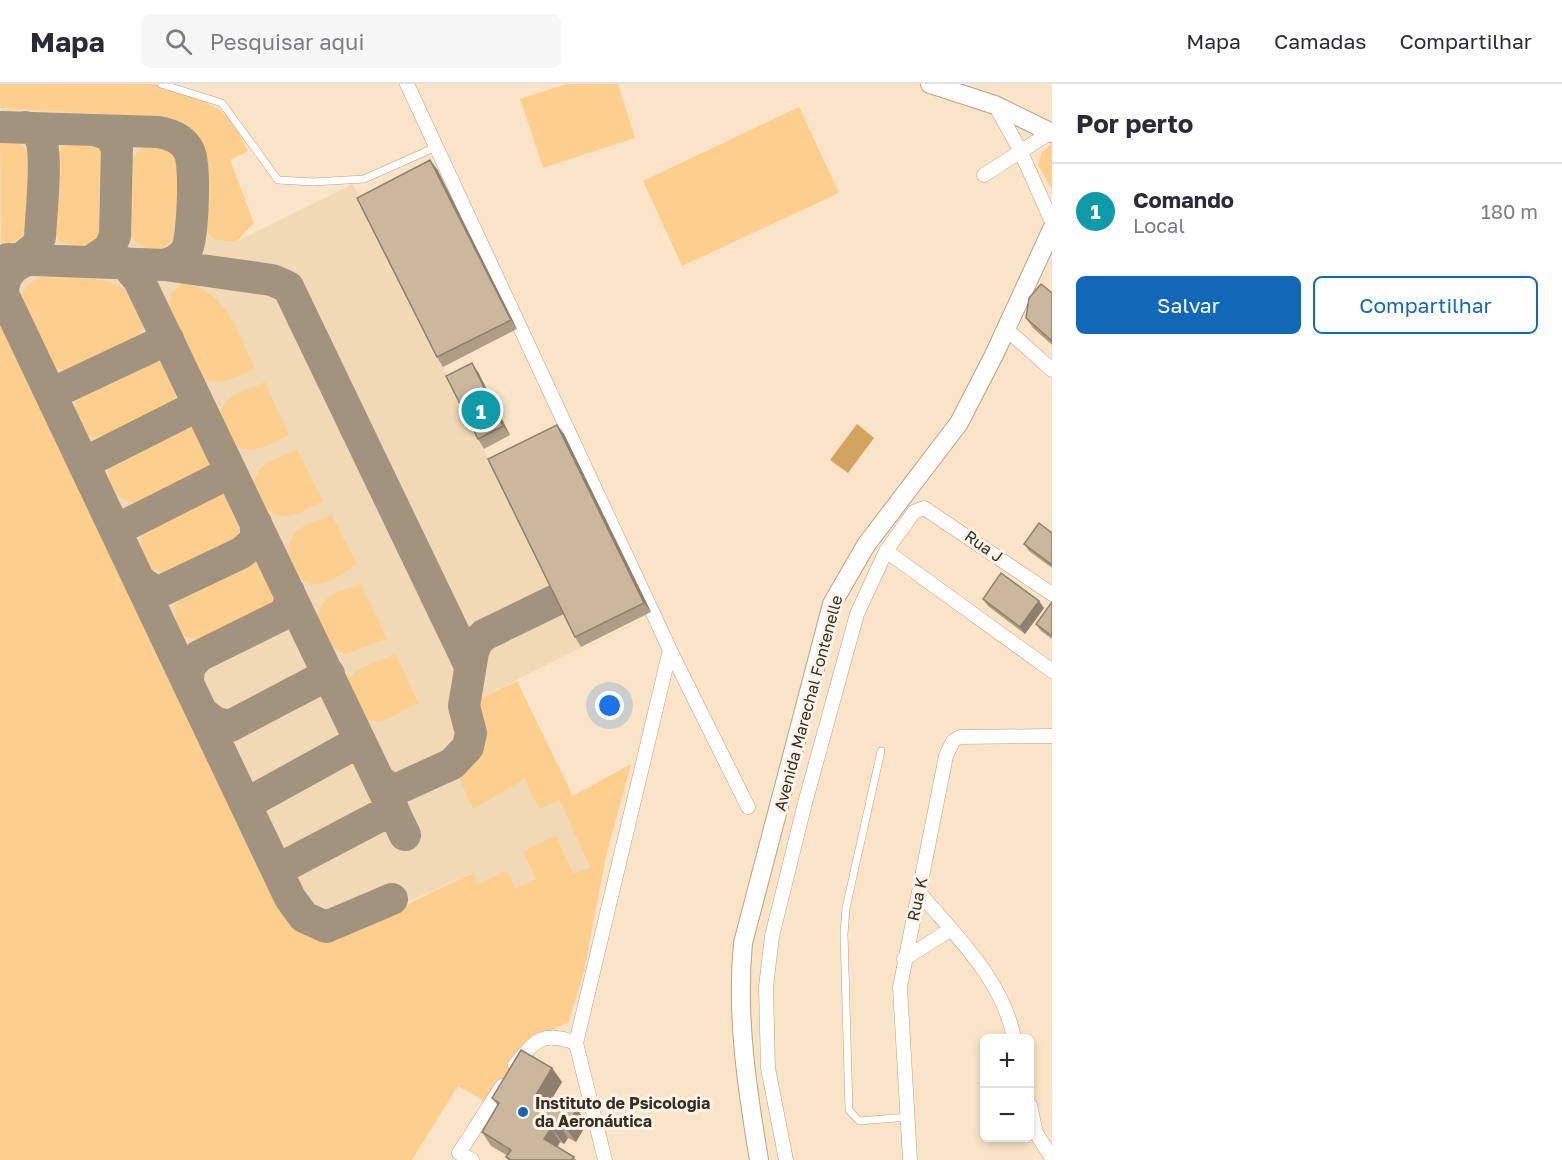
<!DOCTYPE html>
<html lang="pt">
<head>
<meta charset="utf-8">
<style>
  body { margin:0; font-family:"Golos Text",sans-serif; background:#f7f7f7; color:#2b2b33 }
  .controls { position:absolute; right:18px; bottom:18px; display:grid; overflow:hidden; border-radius:9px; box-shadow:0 3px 9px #0003 }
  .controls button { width:54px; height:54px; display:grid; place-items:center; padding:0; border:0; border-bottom:2px solid #e1e1e2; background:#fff; color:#2b2b33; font:30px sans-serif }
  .you { position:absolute; left:610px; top:622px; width:21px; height:21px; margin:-15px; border:4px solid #fff; border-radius:50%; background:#1a73e8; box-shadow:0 0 0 9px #1a73e833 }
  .badge { display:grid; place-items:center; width:39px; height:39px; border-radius:50%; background:#1068b6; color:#fff; font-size:20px; font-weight:700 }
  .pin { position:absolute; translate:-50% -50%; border:3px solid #fff; box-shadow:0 2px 6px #0006 }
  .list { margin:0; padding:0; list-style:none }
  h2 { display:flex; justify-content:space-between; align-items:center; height:78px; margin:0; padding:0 24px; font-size:26px }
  h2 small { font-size:20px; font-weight:400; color:#7c7c81 }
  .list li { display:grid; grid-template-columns:39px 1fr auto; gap:18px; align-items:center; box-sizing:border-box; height:96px; padding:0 24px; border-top:2px solid #e1e1e2 }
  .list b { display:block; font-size:22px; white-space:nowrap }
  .list p { margin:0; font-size:20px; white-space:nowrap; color:#7c7c81 }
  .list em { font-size:20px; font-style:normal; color:#7c7c81 }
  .actions { display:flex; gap:12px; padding:18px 24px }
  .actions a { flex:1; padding:14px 0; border:2px solid #1068b6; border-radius:9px; text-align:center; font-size:21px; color:#1068b6 }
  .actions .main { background:#1068b6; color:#fff }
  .icon { flex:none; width:33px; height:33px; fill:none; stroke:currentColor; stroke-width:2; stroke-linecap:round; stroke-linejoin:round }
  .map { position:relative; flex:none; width:1052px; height:1076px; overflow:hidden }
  header { display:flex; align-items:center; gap:36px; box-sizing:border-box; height:84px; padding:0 30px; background:#fff; border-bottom:2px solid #e1e1e2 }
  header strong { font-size:28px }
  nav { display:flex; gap:33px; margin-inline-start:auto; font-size:21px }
  .search { width:420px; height:54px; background:#f7f7f7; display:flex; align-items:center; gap:15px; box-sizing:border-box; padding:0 21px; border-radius:9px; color:#7c7c81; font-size:22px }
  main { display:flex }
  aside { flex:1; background:#fff }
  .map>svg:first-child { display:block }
  .built { fill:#f1d9b5 }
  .green { fill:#fccf8f }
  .water { fill:#d2a460 }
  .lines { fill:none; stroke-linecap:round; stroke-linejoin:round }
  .taxiway { stroke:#a2937e; stroke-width:32 }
  .service-casing { stroke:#b6a387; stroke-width:8 }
  .minor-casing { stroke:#b6a387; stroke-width:15 }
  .secondary-casing { stroke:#b6a387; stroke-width:20 }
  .service { stroke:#fff; stroke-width:7 }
  .minor { stroke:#fff; stroke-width:14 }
  .secondary { stroke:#fff; stroke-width:18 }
  .wall { fill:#af9d85 }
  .shaded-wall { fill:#8e806c }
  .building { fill:#cbb79b; stroke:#8e806c; stroke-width:1.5 }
  .poi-dot { fill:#1068b6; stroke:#fcf4e8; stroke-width:2 }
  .labels { text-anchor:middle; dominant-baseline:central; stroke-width:6; stroke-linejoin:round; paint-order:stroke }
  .street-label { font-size:16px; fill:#372f24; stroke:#fcf4e8 }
  .poi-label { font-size:16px; font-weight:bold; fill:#372f24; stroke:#fcf4e8; text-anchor:start }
</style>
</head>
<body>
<header>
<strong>Mapa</strong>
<div class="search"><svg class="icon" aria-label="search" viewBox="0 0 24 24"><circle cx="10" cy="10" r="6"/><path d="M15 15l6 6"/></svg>Pesquisar aqui</div>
<nav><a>Mapa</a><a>Camadas</a><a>Compartilhar</a></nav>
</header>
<main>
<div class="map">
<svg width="1052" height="1076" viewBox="0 0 1052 1076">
  <rect width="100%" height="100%" fill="#f9e4c7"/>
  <!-- built -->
  <path class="built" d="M1,24L170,34L192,47L206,71L202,141L214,156L236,158L353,100L581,563L473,618L483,636V655L476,671L559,716L590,783L574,790L556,752L536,795L516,804L478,800L472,789L345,846L322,850L305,845L289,829L0,226Z"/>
  <!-- green -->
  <path class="green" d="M0,0H159L206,18L221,27L234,40L248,67L230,76L254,139L236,158L214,156L202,141L206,71L192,47L170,34L0,24Z
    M566,0H618L635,54L543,84L520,15Z
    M799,23L839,109L682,182L643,97Z
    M3,53C43,59 31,106 31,136C27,153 17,158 1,161L0,54Z
    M85,56C90,59 97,61 101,66C109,76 108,133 104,146C98,164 74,166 60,157L51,142L55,78L61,63L73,57Z
    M154,59C163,60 173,64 178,72C184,84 182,140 175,152C162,174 136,165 127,146C128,116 117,67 154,59Z
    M1052,59V105L1038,81L1042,68Z
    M40,193C80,195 128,187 146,231V241L134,257C112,268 77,295 52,282C42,271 17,223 23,209C26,201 33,197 40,193Z
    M183,199C226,205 238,250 255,285C236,293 217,306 199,291L168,224L172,208Z
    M0,226L289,829C297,839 309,850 323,850C353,850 441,803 473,789L478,800L506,787L516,804L536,795L523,767L556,752L574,790L590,783L559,716L539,725L524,695L473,725L458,691C482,665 491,651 473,618L517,597L573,712L631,680L606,772L584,888L568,939L555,944L554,947L533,952L526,957L488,1019L458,1002L412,1076H0Z
    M156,277L163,280L174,291L177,308L175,317L166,326L107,354L87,352C74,338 69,324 82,308L144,278Z
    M265,298L289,351C278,356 262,366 249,366C225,365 209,330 230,314C239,307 255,303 265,298Z
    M183,335C204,341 210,350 215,371L207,386L135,421C115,414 98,390 117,371C125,362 170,343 183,335Z
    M297,365L323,417C312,422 299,431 288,432C264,434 242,401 263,382C271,375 287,371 297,365Z
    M218,405C249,415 250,429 239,458L169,490L153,486L143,473L141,455L149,436Z
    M331,431L357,480C347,486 335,496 324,499C297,506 278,470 294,450C301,441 321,436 331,431Z
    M247,475L265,477L277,489L280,507L272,523L207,557L185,553C151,508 215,492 247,475Z
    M360,500L387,555L346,570C325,563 306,532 329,513C336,507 351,504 360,500Z
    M396,570L418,619C396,629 370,653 356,622C351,612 347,605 348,595L357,586Z"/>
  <!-- water -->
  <path class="water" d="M857,340L874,354L848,389L830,376Z"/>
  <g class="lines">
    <!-- taxiway -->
    <path class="taxiway" d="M0,43L158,48C170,50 183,55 189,67C196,78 193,152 187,165C182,174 174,178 165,181
      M8,175L165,181L272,196L288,203L470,582
      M21,175L37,162L40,153C41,132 48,69 40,53C37,47 31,45 25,43
      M29,175C12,182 3,191 3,210L290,814L304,833L326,843L392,815
      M90,178L109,165L115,152L117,63L109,51L95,46
      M125,179L139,196L405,751
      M51,310L168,255
      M84,379L199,321
      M116,446L231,388
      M141,498L154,507L163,506L241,469L256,456V439
      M188,596L189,583L199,572L286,529L290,516L289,508
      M204,630L216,639L230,642L329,590
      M379,696L389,704L397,705L452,680L468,663L471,649L464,622L473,568L477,558L484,551L558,515
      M246,720L360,657
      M277,786L393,725"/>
    <defs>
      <path id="service" d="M161,0L222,19L278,96L313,98L364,95L436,63
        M881,667L846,824L844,850L849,1026L859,1037L908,1033"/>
      <path id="minor" d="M407,0L670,566L748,723
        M995,21L1020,66L1052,138
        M984,91L1051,48
        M1006,245L1052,286
        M886,467L1052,587
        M919,808C957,854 1002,894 1014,954
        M904,875L950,846
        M515,981C536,955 543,947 576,959
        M1030,1021L1036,1049L1052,1074
        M472,1076L459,1069L502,1002
        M605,1076L576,959L670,566
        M786,1076L768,984L766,903L772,852L805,719L857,530L886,467L914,428L924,424L1052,510
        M910,1076L900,903L946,672L953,657L960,653L1052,652"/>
      <path id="secondary" d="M930,0L995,21L1052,49
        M759,1076C747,1004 736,932 743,859L832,520L866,461L959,339L994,271L1052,145"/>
    </defs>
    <!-- service casing -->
    <use href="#service" class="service-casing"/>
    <!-- minor casing -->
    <use href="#minor" class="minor-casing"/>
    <!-- secondary casing -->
    <use href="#secondary" class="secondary-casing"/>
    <!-- service -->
    <use href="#service" class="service"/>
    <!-- minor -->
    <use href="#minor" class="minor"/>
    <!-- secondary -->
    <use href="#secondary" class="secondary"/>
  </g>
  <!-- wall -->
  <path class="wall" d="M437,85L517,245L443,283L437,273Z
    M1052,209V261L1033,244L1026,234Z
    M478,288L510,351L484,365L478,355Z
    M557,341L564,350L651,528L581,563L575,553Z
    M1052,449V484L1029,467L1024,460Z
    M983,515L1044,524L1025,550L988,522Z
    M1052,518V555L1041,547L1036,540Z
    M552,984L562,998L550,1018L587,1039L576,1058L568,1054L564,1060L560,1058L557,1063L574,1073L576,1076H508L506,1073L508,1072L491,1062L482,1048L498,1022L492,1014Z"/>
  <!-- shaded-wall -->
  <path class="shaded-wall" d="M430,76L437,85L517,245L511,236Z
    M472,279L478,288L510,351L503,342Z
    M557,341L564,350L651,528L644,519Z
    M1039,517L1044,524L1025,550L1020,543Z
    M552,984L562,998L544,1027L534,1014Z
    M577,1025L587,1039L576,1058L566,1044Z
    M558,1040L568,1054L564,1060L554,1047Z
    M551,1044L560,1058L554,1069L544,1055Z"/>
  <!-- building -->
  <path class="building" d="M430,76L511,236L437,273L357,114Z
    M1041,200L1052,209V257L1026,234L1029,214Z
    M472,279L503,342L478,355L446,292Z
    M557,341L644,519L575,553L488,375Z
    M1039,439L1052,449V481L1024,460Z
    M1001,489L1039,517L1020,543L983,515Z
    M1052,518V552L1036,540Z
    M521,966L552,984L534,1014L545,1020L547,1016L554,1020L558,1013L577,1025L566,1044L558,1040L554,1047L551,1044L544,1055L574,1073L571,1076H511L506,1073L511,1066L482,1048L499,1019L492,1014Z"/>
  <!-- markers -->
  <circle class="poi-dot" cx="523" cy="1028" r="6"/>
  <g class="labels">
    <!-- street labels -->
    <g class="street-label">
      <text transform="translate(984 462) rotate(35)">Rua J</text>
      <text transform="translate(808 619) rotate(-75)">Avenida Marechal Fontenelle</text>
      <text transform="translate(917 815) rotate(-78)">Rua K</text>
    </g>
    <!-- poi labels -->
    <g class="poi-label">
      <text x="535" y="1019">Instituto de Psicologia<tspan x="535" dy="18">da Aeronáutica</tspan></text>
    </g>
  </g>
</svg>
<div class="controls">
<button>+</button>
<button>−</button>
</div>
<div class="you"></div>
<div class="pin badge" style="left:481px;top:326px;background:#0f9aa8">1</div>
</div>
<aside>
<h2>Por perto<small></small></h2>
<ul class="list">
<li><span class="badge" style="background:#0f9aa8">1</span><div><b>Comando</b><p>Local</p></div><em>180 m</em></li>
</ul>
<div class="actions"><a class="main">Salvar</a><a>Compartilhar</a></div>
</aside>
</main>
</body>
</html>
